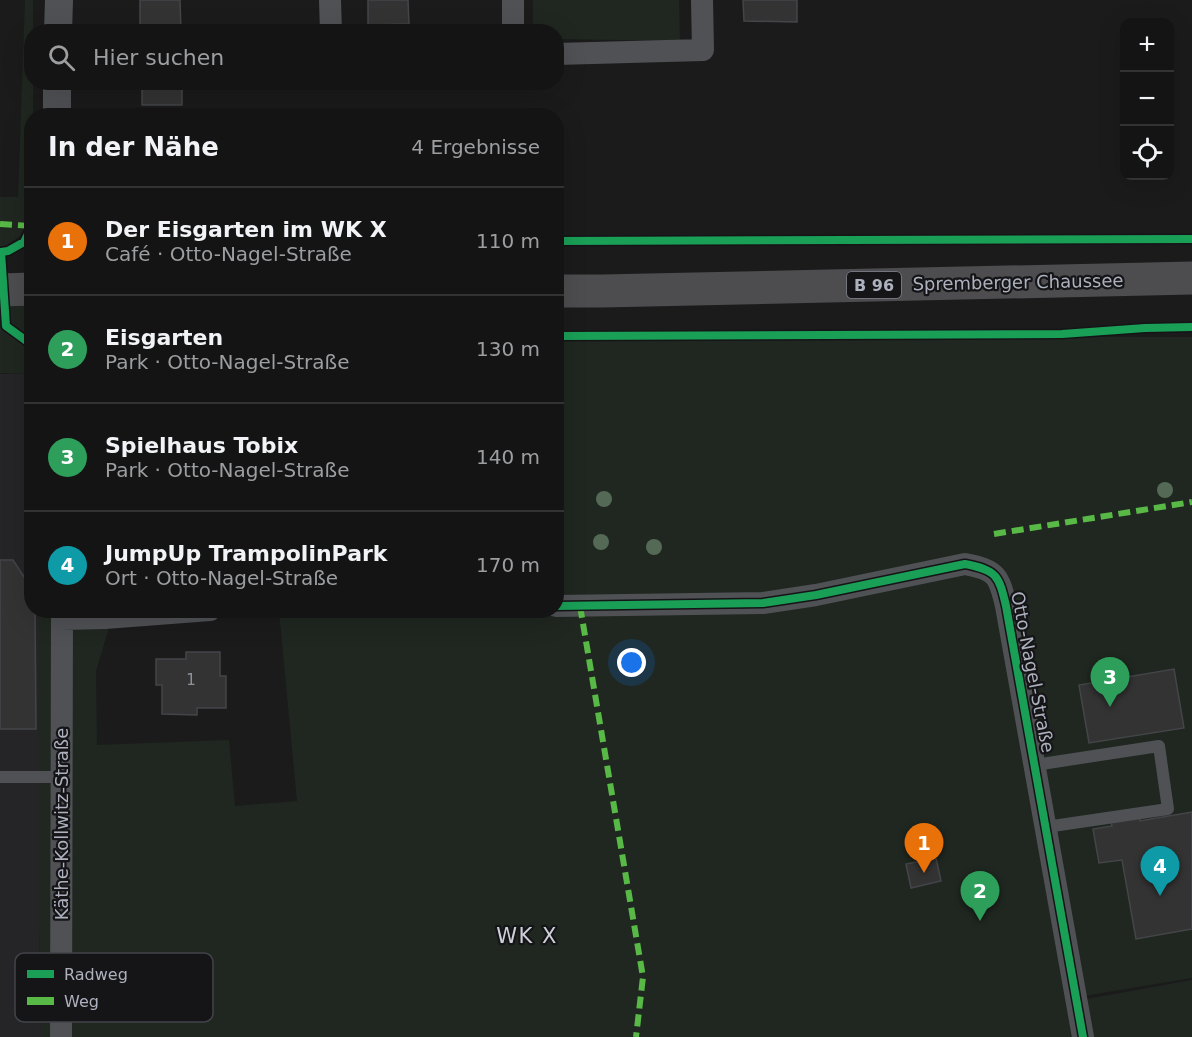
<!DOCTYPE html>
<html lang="de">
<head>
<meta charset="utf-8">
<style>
  body { margin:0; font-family:"DejaVu Sans",sans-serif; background:#212122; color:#f1f3f6 }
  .controls { position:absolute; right:18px; top:18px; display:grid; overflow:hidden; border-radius:12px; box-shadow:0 6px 24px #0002 }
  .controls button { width:54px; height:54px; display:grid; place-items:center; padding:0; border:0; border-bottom:2px solid #333334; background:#141415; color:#f1f3f6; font:30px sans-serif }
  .you { position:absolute; left:632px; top:663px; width:21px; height:21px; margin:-15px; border:4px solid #fff; border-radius:50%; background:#1a73e8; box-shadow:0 0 0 9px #1a73e833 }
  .badge { display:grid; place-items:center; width:39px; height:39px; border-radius:50%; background:#ea580c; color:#fff; font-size:20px; font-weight:700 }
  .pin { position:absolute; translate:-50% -50px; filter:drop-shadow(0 2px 3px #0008) }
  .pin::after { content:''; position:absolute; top:32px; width:21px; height:18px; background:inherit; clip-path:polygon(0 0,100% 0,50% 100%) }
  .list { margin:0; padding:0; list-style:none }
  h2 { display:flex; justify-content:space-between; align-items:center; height:78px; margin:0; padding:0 24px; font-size:26px }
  h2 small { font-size:20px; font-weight:400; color:#9d9ea0 }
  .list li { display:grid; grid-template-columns:39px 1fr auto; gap:18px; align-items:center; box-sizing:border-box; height:108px; padding:0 24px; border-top:2px solid #333334 }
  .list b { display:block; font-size:22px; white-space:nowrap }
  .list p { margin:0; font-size:20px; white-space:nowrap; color:#9d9ea0 }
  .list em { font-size:20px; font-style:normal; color:#9d9ea0 }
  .icon { flex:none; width:33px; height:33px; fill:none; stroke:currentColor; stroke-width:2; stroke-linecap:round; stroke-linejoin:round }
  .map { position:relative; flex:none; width:1192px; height:1037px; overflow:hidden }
  .search { position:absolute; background:#141415; box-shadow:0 6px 24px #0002; left:24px; top:24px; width:540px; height:66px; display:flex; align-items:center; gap:15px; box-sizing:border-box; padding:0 21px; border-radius:24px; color:#9d9ea0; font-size:22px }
  .panel { position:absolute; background:#141415; box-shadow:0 6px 24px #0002; left:24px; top:108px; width:540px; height:510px; border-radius:24px }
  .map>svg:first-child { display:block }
  .built { fill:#252528 }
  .green { fill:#1f2720 }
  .building { fill:#333334; stroke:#444548; stroke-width:1.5 }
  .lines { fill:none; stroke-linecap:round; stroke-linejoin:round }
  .service { stroke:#4f5155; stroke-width:12 }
  .minor { stroke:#4f5155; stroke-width:22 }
  .tertiary { stroke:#4f5155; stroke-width:28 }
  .primary { stroke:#4d4d50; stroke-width:33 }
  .quiet { stroke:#58b947; stroke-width:6; stroke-dasharray:12 6; stroke-linecap:butt }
  .cycleway-casing { stroke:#151518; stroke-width:11 }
  .cycleway { stroke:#1a9f57; stroke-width:8 }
  .tree { fill:#546956 }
  .labels { text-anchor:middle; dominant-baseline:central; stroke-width:4.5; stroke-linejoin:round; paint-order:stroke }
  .number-label { font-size:15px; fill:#8e929b }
  .shield { fill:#151518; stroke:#7f828c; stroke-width:1.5 }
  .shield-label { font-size:16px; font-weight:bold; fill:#acb1bd }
  .street-label { font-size:18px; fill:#acb1bd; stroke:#151518 }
  .quarter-label { font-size:21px; letter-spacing:1.5px; fill:#cdd0d9; stroke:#151518 }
  .key { fill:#151518; stroke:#42444a; stroke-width:1.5 }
  .key-label { font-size:16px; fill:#acb1bd }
</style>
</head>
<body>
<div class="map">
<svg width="1192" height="1037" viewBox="0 0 1192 1037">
  <rect width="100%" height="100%" fill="#1b1b1c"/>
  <!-- built -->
  <path class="built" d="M0,374H30L32,417V610L39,611V928L42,1037H0Z"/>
  <!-- green -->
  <path class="green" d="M25,0H33V31L32,32V82L33,83V115L32,116L31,213L20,236L7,245L0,247V197H18Z
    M533,0H679L680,41L557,39L556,32H533Z
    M31,293V417L30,374L0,373V295Z
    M557,335L1192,337V978L1078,997L993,572L816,592L557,601Z
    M965,564L992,574L1075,1001L1192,980V1037H63V621H111L96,671L97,745L229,740L235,806L297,801L279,611L556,610L689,608Z
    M39,611H59V1037H42L39,928Z"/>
  <!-- building -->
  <path class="building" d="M140,0H180L181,32H140Z
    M408,0L409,24L368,25V0Z
    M743,0H797V22L744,21Z
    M142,82H182V105H142Z
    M0,560H13L32,589V610H35L36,729H0Z
    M186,652H220V676H226V708H197V715L162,714V685H156V659H186Z
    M1174,669L1184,728L1089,743L1079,685Z
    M1192,812V929L1136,939L1122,860L1099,863L1093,829L1112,826L1111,822L1139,817L1140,821Z
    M936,858L941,881L911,888L906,864Z"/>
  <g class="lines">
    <!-- service -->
    <path class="service" d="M1035,765L1159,746L1168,809L1046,827
      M0,777H61"/>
    <!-- minor -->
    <path class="minor" d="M330,0L331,32
      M513,32V0
      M556,54L703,50L702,0
      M556,606L763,603L816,595L965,564C997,570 999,576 1006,606L1083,1037
      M62,619L105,618L210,610
      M61,1037L62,610"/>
    <!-- tertiary -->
    <path class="tertiary" d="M58,32L59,0
      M57,82V116"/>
    <!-- primary -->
    <path class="primary" d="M0,290L32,289
      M556,291H602L1192,278"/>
    <!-- quiet -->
    <path class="quiet" d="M0,224L32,226L30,229
      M994,534L1192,502
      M580,606L643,977L636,1037"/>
    <defs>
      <path id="cycleway" d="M32,226L24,242L8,251L1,252L6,326L32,345
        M556,241L1192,239
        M556,336L1062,334L1145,328L1192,327
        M556,606L763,603L816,595L965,564C997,570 999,576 1006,606L1083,1037"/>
    </defs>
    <!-- cycleway casing -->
    <use href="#cycleway" class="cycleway-casing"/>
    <!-- cycleway -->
    <use href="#cycleway" class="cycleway"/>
  </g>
  <!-- trees -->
  <g class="tree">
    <circle cx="1165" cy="490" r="8"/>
    <circle cx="604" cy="499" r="8"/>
    <circle cx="601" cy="542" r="8"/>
    <circle cx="654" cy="547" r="8"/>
  </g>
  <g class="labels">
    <!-- number labels -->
    <g class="number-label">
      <text x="191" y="680">1</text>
    </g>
    <!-- shield labels -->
    <rect class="shield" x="847" y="272" width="54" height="26" rx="4.5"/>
    <g class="shield-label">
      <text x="874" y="285">B 96</text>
    </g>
    <!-- street labels -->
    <g class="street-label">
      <text transform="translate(1018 282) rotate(-1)">Spremberger Chaussee</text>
      <text transform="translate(1033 672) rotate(79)">Otto-Nagel-Straße</text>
      <text transform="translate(61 824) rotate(-90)">Käthe-Kollwitz-Straße</text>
    </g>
    <!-- quarter labels -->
    <g class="quarter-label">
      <text x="527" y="936">WK X</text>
    </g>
  </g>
  <!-- legend -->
  <rect x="15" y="953" width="198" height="69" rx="9" class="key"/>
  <rect x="27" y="970" width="27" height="8" fill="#1a9f57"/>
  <rect x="27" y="997" width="27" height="8" fill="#58b947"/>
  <g class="key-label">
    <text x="64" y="980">Radweg</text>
    <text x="64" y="1007">Weg</text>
  </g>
</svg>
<div class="controls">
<button>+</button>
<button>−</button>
<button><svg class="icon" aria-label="locate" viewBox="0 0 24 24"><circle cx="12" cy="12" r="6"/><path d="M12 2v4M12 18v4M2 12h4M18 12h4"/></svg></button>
</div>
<div class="you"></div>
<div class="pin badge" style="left:924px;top:873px;background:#e8710a">1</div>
<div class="pin badge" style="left:980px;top:921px;background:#2e9e5b">2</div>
<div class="pin badge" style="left:1110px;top:707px;background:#2e9e5b">3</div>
<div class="pin badge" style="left:1160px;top:896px;background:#0f9aa8">4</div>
<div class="search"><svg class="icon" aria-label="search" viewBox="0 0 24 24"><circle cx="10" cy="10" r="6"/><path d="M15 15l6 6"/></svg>Hier suchen</div>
<section class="panel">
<h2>In der Nähe<small>4 Ergebnisse</small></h2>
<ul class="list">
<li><span class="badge" style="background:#e8710a">1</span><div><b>Der Eisgarten im WK X</b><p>Café · Otto-Nagel-Straße</p></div><em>110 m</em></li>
<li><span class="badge" style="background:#2e9e5b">2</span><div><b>Eisgarten</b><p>Park · Otto-Nagel-Straße</p></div><em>130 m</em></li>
<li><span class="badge" style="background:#2e9e5b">3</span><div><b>Spielhaus Tobix</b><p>Park · Otto-Nagel-Straße</p></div><em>140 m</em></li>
<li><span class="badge" style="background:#0f9aa8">4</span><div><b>JumpUp TrampolinPark</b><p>Ort · Otto-Nagel-Straße</p></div><em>170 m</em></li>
</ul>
</section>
</div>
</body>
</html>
